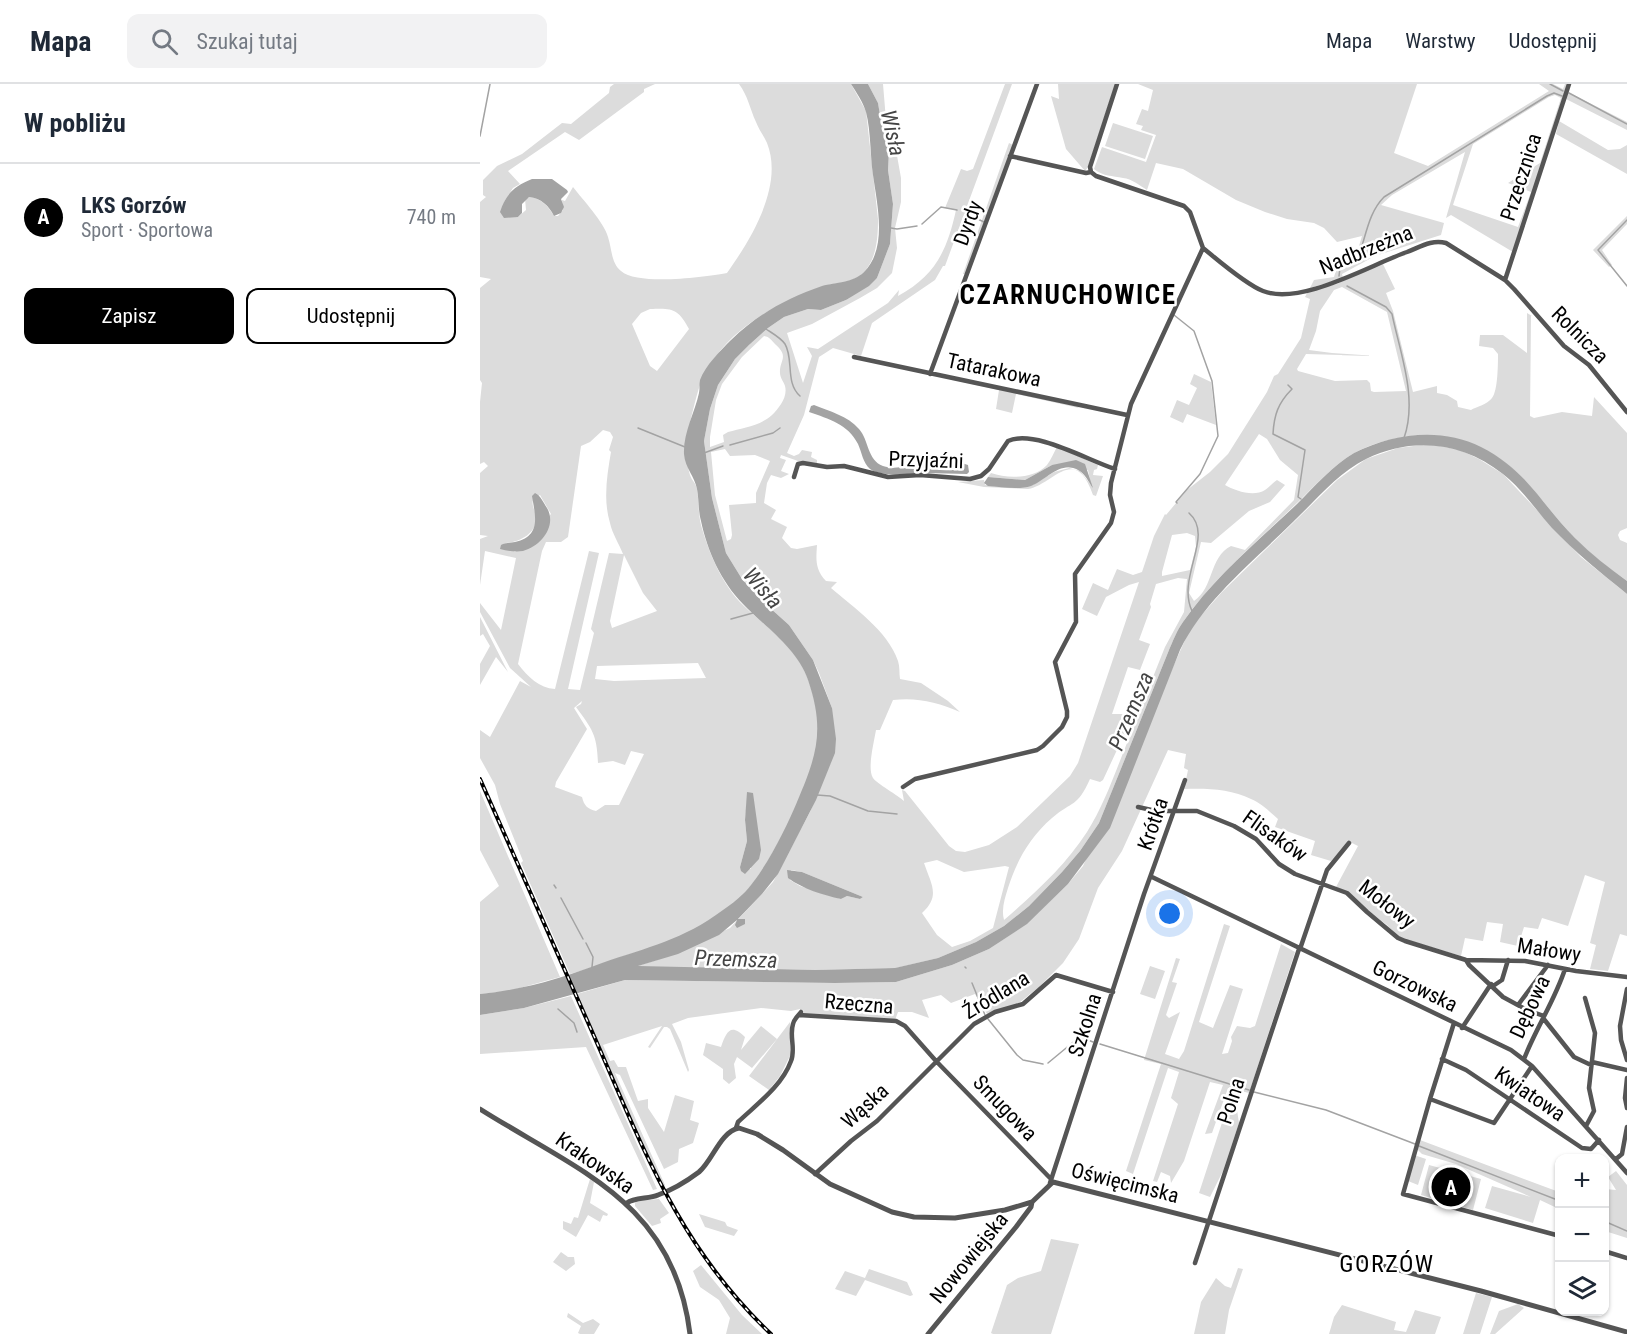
<!DOCTYPE html>
<html lang="pl">
<head>
<meta charset="utf-8">
<style>
  body { margin:0; font-family:"Roboto Condensed",sans-serif; background:#f2f2f3; color:#1f2937 }
  .controls { position:absolute; right:18px; bottom:18px; display:grid; overflow:hidden; border-radius:12px; box-shadow:0 2px 4px #0004 }
  .controls button { width:54px; height:54px; display:grid; place-items:center; padding:0; border:0; border-bottom:2px solid #e0e1e3; background:#fff; color:#1f2937; font:30px sans-serif }
  .you { position:absolute; left:690px; top:830px; width:21px; height:21px; margin:-15px; border:4px solid #fff; border-radius:50%; background:#1a73e8; box-shadow:0 0 0 9px #1a73e833 }
  .badge { display:grid; place-items:center; width:39px; height:39px; border-radius:50%; background:#000; color:#fff; font-size:20px; font-weight:700 }
  .pin { position:absolute; translate:-50% -50%; border:3px solid #fff; box-shadow:0 2px 6px #0006 }
  .list { margin:0; padding:0; list-style:none }
  h2 { display:flex; justify-content:space-between; align-items:center; height:78px; margin:0; padding:0 24px; font-size:26px }
  h2 small { font-size:20px; font-weight:400; color:#747a83 }
  .list li { display:grid; grid-template-columns:39px 1fr auto; gap:18px; align-items:center; box-sizing:border-box; height:108px; padding:0 24px; border-top:2px solid #e0e1e3 }
  .list b { display:block; font-size:22px; white-space:nowrap }
  .list p { margin:0; font-size:20px; white-space:nowrap; color:#747a83 }
  .list em { font-size:20px; font-style:normal; color:#747a83 }
  .actions { display:flex; gap:12px; padding:18px 24px }
  .actions a { flex:1; padding:14px 0; border:2px solid #000; border-radius:12px; text-align:center; font-size:21px; color:#000 }
  .actions .main { background:#000; color:#fff }
  .icon { flex:none; width:33px; height:33px; fill:none; stroke:currentColor; stroke-width:2; stroke-linecap:round; stroke-linejoin:round }
  .map { position:relative; flex:none; width:1147px; height:1250px; overflow:hidden }
  header { display:flex; align-items:center; gap:36px; box-sizing:border-box; height:84px; padding:0 30px; background:#fff; border-bottom:2px solid #e0e1e3 }
  header strong { font-size:28px }
  nav { display:flex; gap:33px; margin-inline-start:auto; font-size:21px }
  .search { width:420px; height:54px; background:#f2f2f3; display:flex; align-items:center; gap:15px; box-sizing:border-box; padding:0 21px; border-radius:12px; color:#747a83; font-size:22px }
  main { display:flex }
  aside { flex:1; background:#fff }
  .map>svg:first-child { display:block }
  .green { fill:#dcdcdc; fill-rule:evenodd }
  .water { fill:#a3a3a3 }
  .lines { fill:none; stroke-linecap:round; stroke-linejoin:round }
  .stream { stroke:#a3a3a3; stroke-width:1.5 }
  .minor { stroke:#555; stroke-width:4.5 }
  .tertiary { stroke:#555; stroke-width:5 }
  .rail-casing { stroke:#000; stroke-width:4 }
  .rail { stroke:#fff; stroke-width:1.5; stroke-dasharray:4.5; stroke-linecap:butt }
  .labels { text-anchor:middle; dominant-baseline:central; stroke-width:5; stroke-linejoin:round; paint-order:stroke }
  .street-label { font-size:21px; fill:#000; stroke:#fff }
  .water-label { font-size:22px; font-style:italic; fill:#444; stroke:#fff }
  .quarter-label { font-size:24px; letter-spacing:1.5px; fill:#000; stroke:#fff }
  .district-label { font-size:27px; font-weight:bold; letter-spacing:1.5px; fill:#000; stroke:#fff }
</style>
</head>
<body>
<header>
<strong>Mapa</strong>
<div class="search"><svg class="icon" aria-label="search" viewBox="0 0 24 24"><circle cx="10" cy="10" r="6"/><path d="M15 15l6 6"/></svg>Szukaj tutaj</div>
<nav><a>Mapa</a><a>Warstwy</a><a>Udostępnij</a></nav>
</header>
<main>
<aside>
<h2>W pobliżu<small></small></h2>
<ul class="list">
<li><span class="badge">A</span><div><b>LKS Gorzów</b><p>Sport · Sportowa</p></div><em>740 m</em></li>
</ul>
<div class="actions"><a class="main">Zapisz</a><a>Udostępnij</a></div>
</aside>
<div class="map">
<svg width="1147" height="1250" viewBox="0 0 1147 1250">
  <rect width="100%" height="100%" fill="#fff"/>
  <!-- green -->
  <path class="green" d="M134,0H175L164,5V8L99,56L85,48L28,87L40,100L33,104L24,118L38,133L46,126L45,115L49,113C61,114 68,122 74,132H78L83,126L82,116L85,117L93,103C103,116 124,138 128,153C132,165 131,179 141,187C158,202 225,193 247,189C271,155 304,102 287,59C284,52 279,46 276,38C270,25 268,12 259,0H371L386,27L398,135C398,152 397,174 384,188C373,200 355,198 341,203C297,220 256,240 229,282C220,295 216,315 212,330C208,345 205,377 210,391C212,397 216,399 217,405C219,417 218,429 221,441C229,469 242,501 264,522C285,542 314,562 326,590C334,610 341,638 338,660C332,698 289,785 262,812C251,823 234,834 221,842C197,857 170,864 144,872C126,878 109,885 90,890L41,779L43,777L20,720L15,701L0,674V646L10,653L40,597L51,603L30,584L0,528V519L21,546L36,474L5,467L0,501V455L8,452L0,451V389L8,382L4,378L0,380V318L2,299L0,296V204L11,195L0,193V118L6,113L3,111V96L17,82L42,70L82,39L91,40L129,9L130,3ZM170,225C192,224 198,224 209,245L177,287L170,282L152,240L161,229ZM123,346L130,348L133,353L129,366L131,368C127,391 123,416 130,439C132,449 139,460 143,470L129,469L111,545L114,549L100,606L88,605L119,469L109,467L75,605C59,604 48,593 38,580L62,467L66,458H81L88,453L101,362L110,358ZM60,411L71,430L35,468L26,459C39,458 56,450 56,435C57,428 51,423 53,416ZM144,471L163,509L177,527L132,544L130,537ZM218,579L226,594L134,597L115,595L117,582ZM102,617L101,620L96,623C112,645 117,650 118,679L133,677L145,681L151,667L164,670L139,721H125L116,727C108,725 104,722 102,713L75,703L76,698L107,645L94,624ZM268,708L271,785L260,783L267,757L265,736Z
    M388,0H403L407,48L416,66L421,94V118L415,144L417,164L412,189L397,204L380,214L332,240L307,249L323,299L332,272L327,263L338,265L408,219L419,206L418,212C455,192 467,167 476,126L465,124L481,85L487,87L493,85L525,0H532L465,182H463L455,196L392,239L381,272L353,264L339,273L324,331L307,369L314,372L319,370L322,366L332,368L331,373L337,376V380L318,377L301,371L300,374L306,376L301,387L309,390L301,394L291,391L287,399L284,419L296,426L291,435L307,443L302,454L311,464L317,465L337,461C336,476 335,485 346,497L357,498L351,504C374,524 407,546 418,577C420,583 419,589 420,595L441,599L468,617L480,628C458,618 436,613 413,616L400,646H396C394,658 387,685 393,694C396,699 419,712 424,717L422,706L425,707L469,762L476,767L485,768L509,761L537,743L590,692L598,679L659,498L649,501L626,513L617,532L602,525L613,499L628,506L637,485L653,491L662,488L674,452L685,430L686,431L707,406L730,388L748,370L787,308L794,292L798,290L821,254L830,215L825,213L828,207L857,200L902,178L915,205L906,209L913,227L933,308L957,302V309L967,311L977,317L978,323L991,326C996,323 1008,320 1012,314C1018,307 1018,279 1018,270L1013,264L999,262L1000,251H1023L1047,269V229L1052,232H1051L1050,332L1054,334L1082,328L1112,332L1114,313L1147,349V444L1140,447L1138,451L1140,456L1147,459V497C1129,484 1111,471 1095,454C1060,419 1048,387 1001,364C962,344 912,349 874,369C853,381 834,403 816,420C778,457 734,493 703,538C697,546 693,557 689,566L619,739L600,767L582,788L549,822L524,842L496,858L458,874L416,884L335,886L160,883L157,882L177,876L250,844L282,810L293,798L330,728L351,678L352,624L339,589L333,576L309,541L279,514L262,495L246,469L232,414L224,357L230,325L238,301L255,275L269,261L288,244L304,233L328,225L341,226L366,216L397,194L410,160L413,120L408,86L409,66L405,48L402,44L398,19ZM862,203L907,228L926,307L894,308L891,307L890,299L887,296L855,297L818,287L817,285L826,270L897,272L852,269L829,266L836,247L840,227L854,206ZM284,252C290,253 291,256 295,260C310,273 299,276 300,289C300,294 304,298 305,302C308,313 299,324 292,331C280,342 262,344 248,348L243,351L244,358L230,363V353L236,316L242,300L262,273ZM779,350L787,355L800,376L818,391L814,416L765,466L751,462C729,473 734,504 714,517L709,509L721,458L731,459L769,427L790,418L805,401L797,396C792,399 790,403 785,406C774,413 755,407 745,401ZM245,365L250,372L275,371L290,377L276,409V419L249,421L252,451L251,455L247,457L235,411L231,368ZM707,449L715,452L716,463L710,486L682,492V488L692,451ZM698,494L707,495L704,528L685,563L665,613L654,610L646,630H632L648,583L660,586L670,560L659,556L671,523L670,520L676,500ZM643,653L647,659C635,689 624,721 607,748C585,782 554,810 524,836C521,825 525,814 528,804C537,776 550,753 572,734C593,716 597,724 610,695L620,698L623,696ZM457,776L484,788L525,782L529,783L513,844L490,857L472,863L457,851L442,829C461,812 451,800 444,779ZM311,786L322,788L383,813L380,815L367,812L361,815L320,802L310,796Z
    M578,0H635L608,83L605,87L586,65L571,12L579,15Z
    M658,0H937L914,69L948,82L1069,7L1059,0H1073L1083,5L1085,0H1087L1033,168L971,131L966,134L985,68L912,111L901,121L964,139L961,151L895,172L862,190L863,194L830,204L834,196L854,193L858,180L876,172L882,152L857,158L844,144L834,139L807,135L785,128L756,116L703,85L676,79L667,106C659,101 652,95 643,94C633,92 622,92 614,85L622,63L666,78L676,51L661,46L663,42L656,40L662,25L668,27L673,6ZM1075,11L1081,14L1060,79L1028,99L1051,108L1038,143L973,121L993,60L1069,13Z
    M1088,8L1147,38V46L1086,15Z
    M1079,37L1128,66L1140,65L1147,61V90L1076,50Z
    M633,39L673,52L665,75L625,62Z
    M529,59L533,61L485,190H483Z
    M1147,132V140L1122,166L1132,181L1129,183L1113,166Z
    M714,290L731,298L736,341L707,330L703,339L690,333L697,316L709,321L717,304L710,300Z
    M451,291L597,322L599,324L536,310L532,329L516,325L519,306Z
    M949,360L980,366L999,375L1023,390L1101,473L1147,510V852L1140,850L1128,887L1110,885L1116,861L1110,859L1125,798L1105,791L1088,842L1062,834L1058,845L1044,843L1038,862L1020,858L1023,840L1007,838L1003,857L985,854L981,872L918,853L907,841L856,803L878,762L870,758L851,777L831,771L835,757L795,743L798,735C790,728 781,719 771,715C751,705 726,704 704,705L708,686L704,684L706,670L688,666L642,767L618,804L599,855L583,879L559,903L535,922L507,930L495,910L471,919L461,911L442,916L449,934L432,928H418L415,936L324,930V927L320,925L311,927L281,924L208,934L192,940L201,958L209,986L208,988L190,945L187,943H184L170,964L168,963L182,942L123,961L130,977L134,976L138,983H146L158,1017L168,1015V1024L184,1048L195,1011L214,1017L210,1036L219,1039L213,1059L199,1065L198,1078L184,1085L140,991L135,989L185,1101L183,1104L97,910L145,896L355,899L416,898L472,881L509,865L546,840L588,800L603,782L711,543L742,508L857,396L886,375L918,364Z
    M577,363L618,381L617,385L614,386L613,391L623,392L616,412L613,411C595,359 573,401 548,405L504,403L478,398L504,396L505,401H553L574,388L589,384L600,387L611,401L608,386L572,381L545,396L508,393L511,389C528,395 554,395 567,381C571,376 574,368 577,363Z
    M0,533L28,588L16,573L0,601V580L10,562L3,550L0,552Z
    M0,707L80,893L29,907L0,910V818L19,802L0,766Z
    M744,840L750,842L719,938L733,944L750,901L763,905L742,970L748,969L752,957L751,953L757,942L770,944L775,942L801,860L815,868L769,1009L761,1007L757,1026L759,1039L743,1087L730,1113L719,1109L753,1005L748,1004L732,1049L725,1050L743,1001L730,998L704,1077L691,1099L690,1092L681,1088L677,1098L673,1097L698,1020L691,1014L699,988L688,984L653,1090L646,1087L681,980L664,976L696,874L700,875L692,898L697,899L686,931L689,934L700,928L685,970L699,975L704,967Z
    M670,882L685,887L675,915L660,910Z
    M91,912L177,1105L173,1106L106,963L0,970V931L44,924Z
    M310,938V972L300,992L289,1006L269,992Z
    M281,942L297,955L272,984L257,973L254,980L256,994L249,1000L243,995V985L223,971L226,959L241,963C246,949 250,938 265,953L261,966Z
    M940,1056L1079,1108V1125L1060,1116L1053,1139L1005,1124L1012,1102L1051,1113L976,1080L942,1070L937,1065Z
    M934,1071L946,1075L938,1101L928,1097Z
    M949,1081L1001,1095L993,1126L941,1111Z
    M1136,1087L1147,1101V1154L1125,1147V1105L1136,1106L1128,1093Z
    M110,1095L114,1098L110,1119L128,1130L127,1132L123,1131L120,1138L108,1131L96,1153L83,1145V1137L91,1140L94,1133L98,1134Z
    M179,1115L189,1129L180,1135L181,1139L172,1142L155,1122V1119L157,1117Z
    M219,1130L245,1138L247,1142L258,1146L254,1152L225,1143Z
    M571,1155L599,1160L571,1250H513L511,1249L527,1201L538,1194L561,1187Z
    M81,1168L88,1173H94L95,1180L86,1187L73,1178Z
    M221,1181L262,1231L282,1250H246L250,1234L239,1216L220,1203L213,1187Z
    M758,1184L763,1185L749,1226L745,1250H714L721,1218L736,1194L745,1202L751,1204Z
    M389,1185L427,1198L433,1211L430,1212L385,1196L376,1212L355,1205L365,1187L385,1194Z
    M996,1209L1012,1213L1000,1250H983Z
    M1038,1220L1044,1224L1015,1250H1010L1019,1227Z
    M862,1221L916,1238L914,1246L926,1248L935,1226L961,1233L955,1250H849L854,1233Z
    M88,1229L103,1239L113,1235L120,1240L114,1250H100L98,1249L101,1242L87,1233Z"/>
  <!-- water -->
  <path class="water" d="M371,0H388L398,19L402,43L405,48L409,67L408,86L413,120L410,160L397,194L389,202L366,216L341,226L328,225L304,233L288,244L269,261L255,275L238,301L230,325L224,357L232,414L246,469L262,495L279,514L309,541L333,576L352,624L356,655L355,669L336,716L298,790L282,810L258,835H265V840L257,844L255,841L257,836L239,851L198,870L158,882L335,886L415,884L458,874L496,858L524,842L549,822L582,788L600,767L619,739L689,566C693,557 697,546 703,538C734,493 778,457 817,420C834,403 853,381 874,369C913,349 962,343 1001,363C1048,387 1060,419 1095,454C1111,470 1129,484 1147,497V510C1121,489 1095,468 1072,444C1056,426 1042,405 1023,390C983,358 932,352 886,375C858,389 836,416 814,437C774,477 725,515 700,566L630,744L588,800L547,840L509,865L472,881L416,898L355,899L145,896L44,924L0,931V910C42,906 83,894 122,879C168,863 203,856 243,826C250,821 257,816 263,810C283,790 306,745 317,718C337,671 345,646 328,596C317,564 285,543 263,520C241,498 227,466 221,437C218,426 219,415 217,405C215,393 205,384 204,370C203,349 215,328 219,309C220,305 219,300 220,296C225,282 240,267 251,256C278,230 307,214 342,202C356,198 373,199 384,188C408,164 397,120 393,91C390,70 391,48 386,28C383,18 376,8 371,0Z
    M52,95H72L87,106L88,108L81,115L84,123L81,129L74,132C69,122 61,114 49,113L42,120V129L38,133L24,134L20,128C26,110 34,102 52,95Z
    M334,321C349,327 368,332 379,345C389,356 387,376 403,382C423,389 445,373 466,375C473,375 482,379 488,381L489,388L487,390C473,390 459,389 445,389C430,389 403,394 390,385C383,379 382,369 378,360C368,340 349,335 329,328L331,322Z
    M596,376L605,380L613,404C609,399 605,389 598,386C581,376 565,397 551,402C539,406 521,403 508,402L504,399L508,393L545,396L572,381Z
    M55,409C61,412 63,418 67,424C77,441 62,462 43,467C35,468 28,467 20,465L21,461C25,459 30,459 35,458C62,452 55,431 52,412Z
    M267,708L273,709L281,766L279,775L265,790L261,787L260,783L267,757L265,736Z
    M307,786L322,788L383,813L380,815L367,812L361,815C343,811 323,805 308,794Z"/>
  <g class="lines">
    <!-- stream -->
    <path class="stream" d="M1070,0L1083,7
      M1089,9L1147,40
      M0,52L10,0
      M485,129L504,138
      M1147,136L1118,166L1147,202
      M442,140L461,123L477,126
      M411,144L417,145L437,142
      M859,192L860,184L878,174C886,153 888,129 904,113L1067,12L1074,9L1082,12
      M867,202L906,223L912,230C920,269 938,314 924,354
      M694,231L714,247L732,297L738,352L720,390L696,418L697,419
      M286,245C292,249 301,254 305,260C314,275 305,299 320,312
      M808,301L812,305C798,319 794,331 793,350L825,366L818,413L821,415
      M158,344L205,363
      M250,361L293,349L300,344
      M224,369L243,362
      M709,429C735,452 696,493 712,527
      M251,535L273,529
      M337,711L350,712L388,727L417,730
      M74,801L76,804
      M81,814L103,855
      M106,859L113,873L112,883
      M485,883L486,884
      M492,899L505,931
      M78,925L94,939L97,948
      M508,935L537,971L543,976L563,980
      M620,960L769,1006
      M568,979L597,955L603,954L613,958
      M774,1008L846,1026L935,1060
      M939,1062L1080,1117
      M1124,1137L1147,1147"/>
    <!-- minor -->
    <path class="minor" d="M530,72L606,89L611,88
      M723,164C738,176 765,200 783,207C821,222 890,181 927,168C940,163 952,155 966,159L1025,196L1034,205L1084,262L1109,281L1147,328
      M1025,196L1089,0
      M374,273L647,331
      M450,290L557,0
      M314,393L318,380L323,379L347,383L364,382L408,393L440,391L490,395L501,392L509,385L528,357C554,345 607,376 635,385
      M423,703L435,695L557,666L563,662L582,643L587,633V627L575,578L596,538L595,490L631,439L634,428L630,411L631,399L651,320L723,164L710,128L704,122L616,92L611,88L610,83L637,0
      M658,723L676,727H717L754,742L776,755L799,780L815,790L867,809L887,828L918,854L925,857L986,876L1045,877L1096,887L1147,893
      M672,793L1031,966L1052,982L1147,1089
      M820,865L847,786L869,759
      M986,876L989,881L1023,913L1047,926L1064,932
      M1013,902L1022,896L1028,876
      M1147,905L1140,942L1141,956L1147,976
      M1105,914L1115,949L1109,1004L1114,1027L1106,1042
      M1038,921L1068,881
      M319,931L416,937L425,942L456,977L571,1095
      M1063,934L1094,973L1111,981
      M974,939L950,1015L1014,1039L1052,982
      M982,944L1011,900
      M962,975L986,986L1102,1064L1111,1065L1119,1056
      M1044,975C1056,944 1075,916 1085,885
      M1112,978L1147,986
      M1147,994L1145,1014L1147,1024
      M950,1015L923,1110L1080,1152
      M256,1044L258,1038C277,1020 302,1002 311,977C316,965 309,952 313,940C314,935 318,932 321,928
      M1136,1075L1142,1070L1147,1043
      M335,1090L371,1057L397,1037L494,940L515,928L543,920L576,891L633,908
      M570,1099L664,810L705,696
      M1124,1167L1147,1174
      M715,1179L819,865"/>
    <!-- tertiary -->
    <path class="tertiary" d="M0,1025C98,1087 194,1118 210,1250
      M147,1119C154,1113 169,1115 178,1111C192,1106 207,1097 219,1088C233,1076 240,1048 259,1044L277,1050L303,1066L350,1100L412,1128L434,1133L475,1134L525,1126L552,1118L573,1098L1001,1207L1147,1248
      M448,1250L536,1143L551,1123L552,1118"/>
    <defs>
      <path id="rail" d="M0,695C38,780 76,866 114,952C163,1064 199,1163 291,1250"/>
    </defs>
    <!-- rail casing -->
    <use href="#rail" class="rail-casing"/>
    <!-- rail -->
    <use href="#rail" class="rail"/>
  </g>
  <g class="labels">
    <!-- street labels -->
    <g class="street-label">
      <text transform="translate(1041 93) rotate(-72)">Przecznica</text>
      <text transform="translate(488 139) rotate(-70)">Dyrdy</text>
      <text transform="translate(886 166) rotate(-22)">Nadbrzeżna</text>
      <text transform="translate(1100 251) rotate(45)">Rolnicza</text>
      <text transform="translate(514 286) rotate(12)">Tatarakowa</text>
      <text transform="translate(446 376) rotate(2)">Przyjaźni</text>
      <text transform="translate(673 740) rotate(-71)">Krótka</text>
      <text transform="translate(795 752) rotate(35)">Flisaków</text>
      <text transform="translate(907 820) rotate(38)">Mołowy</text>
      <text transform="translate(1069 866) rotate(9)">Małowy</text>
      <text transform="translate(935 902) rotate(26)">Gorzowska</text>
      <text transform="translate(516 911) rotate(-31)">Źródlana</text>
      <text transform="translate(379 920) rotate(5)">Rzeczna</text>
      <text transform="translate(1050 923) rotate(-65)">Dębowa</text>
      <text transform="translate(605 941) rotate(-72)">Szkolna</text>
      <text transform="translate(1050 1010) rotate(34)">Kwiatowa</text>
      <text transform="translate(751 1017) rotate(-72)">Polna</text>
      <text transform="translate(385 1022) rotate(-42)">Wąska</text>
      <text transform="translate(525 1024) rotate(46)">Smugowa</text>
      <text transform="translate(115 1079) rotate(35)">Krakowska</text>
      <text transform="translate(645 1099) rotate(14)">Oświęcimska</text>
      <text transform="translate(489 1174) rotate(-51)">Nowowiejska</text>
    </g>
    <!-- water labels -->
    <g class="water-label">
      <text transform="translate(413 49) rotate(77)">Wisła</text>
      <text transform="translate(283 504) rotate(49)">Wisła</text>
      <text transform="translate(651 627) rotate(-67)">Przemsza</text>
      <text transform="translate(256 875) rotate(2)">Przemsza</text>
    </g>
    <!-- quarter labels -->
    <g class="quarter-label">
      <text x="907" y="1180">GORZÓW</text>
    </g>
    <!-- district labels -->
    <g class="district-label">
      <text x="588" y="211">CZARNUCHOWICE</text>
    </g>
  </g>
</svg>
<div class="controls">
<button>+</button>
<button>−</button>
<button><svg class="icon" aria-label="layers" viewBox="0 0 24 24"><path d="M12 4l9 5-9 5-9-5zM3 14l9 5 9-5"/></svg></button>
</div>
<div class="you"></div>
<div class="pin badge" style="left:971px;top:1103px">A</div>
</div>
</main>
</body>
</html>
